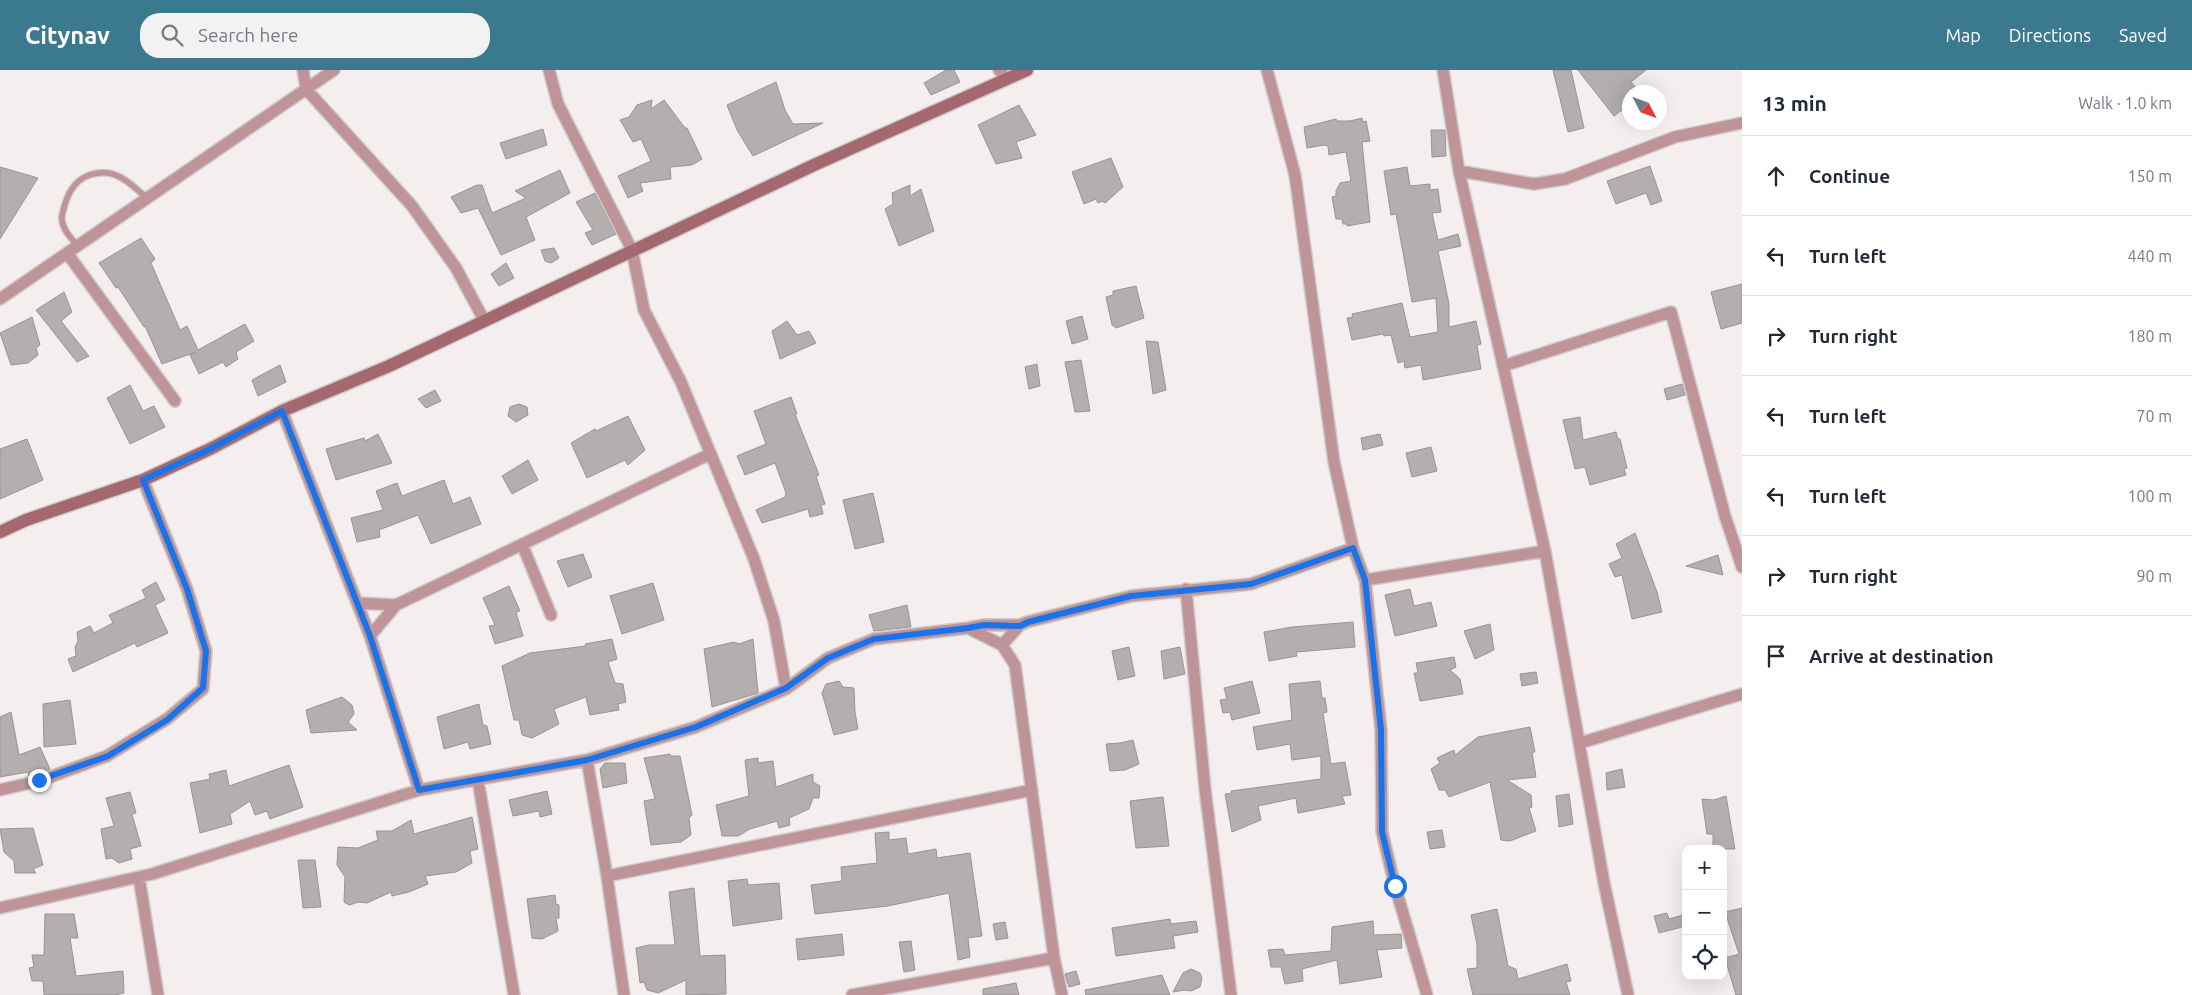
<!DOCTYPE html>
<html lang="en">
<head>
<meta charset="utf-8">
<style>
  body { margin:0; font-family:Ubuntu,sans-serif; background:#f2f2f3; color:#1f2937 }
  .controls { position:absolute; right:15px; bottom:15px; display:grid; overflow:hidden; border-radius:10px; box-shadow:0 5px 20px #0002 }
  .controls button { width:45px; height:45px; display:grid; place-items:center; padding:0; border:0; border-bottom:1px solid #e0e1e3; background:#fff; color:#1f2937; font:25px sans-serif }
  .compass { position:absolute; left:1622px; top:15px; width:45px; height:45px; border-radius:50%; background:#fff; box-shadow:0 5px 20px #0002; rotate:131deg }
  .stop { position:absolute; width:15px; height:15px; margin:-11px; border:4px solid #1a73e8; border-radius:50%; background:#fff }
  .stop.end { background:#1a73e8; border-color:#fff; box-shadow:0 1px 5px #0008 }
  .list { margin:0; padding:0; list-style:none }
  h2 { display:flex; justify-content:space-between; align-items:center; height:65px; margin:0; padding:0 20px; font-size:21px }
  h2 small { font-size:16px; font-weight:400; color:#747a83 }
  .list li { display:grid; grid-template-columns:32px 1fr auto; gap:15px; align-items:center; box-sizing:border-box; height:80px; padding:0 20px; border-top:1px solid #e0e1e3 }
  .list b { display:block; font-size:19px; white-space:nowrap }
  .list em { font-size:16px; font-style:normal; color:#747a83 }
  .icon { flex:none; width:28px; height:28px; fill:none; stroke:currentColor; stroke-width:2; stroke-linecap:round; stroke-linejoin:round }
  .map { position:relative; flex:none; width:1742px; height:925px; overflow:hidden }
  header { display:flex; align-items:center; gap:30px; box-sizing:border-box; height:70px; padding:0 25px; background:#3b7a8e; color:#fff }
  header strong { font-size:24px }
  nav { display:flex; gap:28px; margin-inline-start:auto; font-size:18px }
  .search { width:350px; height:45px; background:#f2f2f3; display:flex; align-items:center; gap:12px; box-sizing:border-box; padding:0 18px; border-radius:20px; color:#747a83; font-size:19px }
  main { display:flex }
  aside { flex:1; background:#fff }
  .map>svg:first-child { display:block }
  .building { fill:#b4aeae; stroke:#9a9394 }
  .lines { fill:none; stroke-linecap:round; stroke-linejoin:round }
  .lane-casing { stroke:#d0cbcb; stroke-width:8 }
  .street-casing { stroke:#d0cbcb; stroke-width:14 }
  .secondary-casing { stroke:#d0cbcb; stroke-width:15 }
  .lane { stroke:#bf9498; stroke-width:5.5 }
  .street { stroke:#bf9498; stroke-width:11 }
  .secondary { stroke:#a4686f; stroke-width:12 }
  .route { stroke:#1a73e8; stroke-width:6 }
</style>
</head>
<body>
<header>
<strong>Citynav</strong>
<div class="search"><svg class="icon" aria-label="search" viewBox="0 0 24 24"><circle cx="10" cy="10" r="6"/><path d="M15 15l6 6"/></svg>Search here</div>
<nav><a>Map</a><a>Directions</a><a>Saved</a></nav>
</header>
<main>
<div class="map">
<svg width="1742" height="925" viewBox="0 0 1742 925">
  <rect width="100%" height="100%" fill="#f4eeee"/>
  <!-- building -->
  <path class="building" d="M946,0H954L960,12L931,25L924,13Z
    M1553,0H1571L1584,58L1568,62Z
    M1578,0H1646L1631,12L1639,22H1630V34L1614,46Z
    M776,12L785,40L793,54L823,53L753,86L737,60L727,35Z
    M652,30L651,39L664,30L685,58H687L702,89L692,95L670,97L671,109L640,113L643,121L628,128L618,106L651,91L641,69L633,72L620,50L629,47L637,35Z
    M1019,35L1036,65L1016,72L1022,88L996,94L978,55Z
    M1362,48L1363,52L1366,51L1370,71L1362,72L1370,152L1347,156V154H1343L1342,149H1336L1332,127L1336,126V121L1340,113L1351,111L1346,82L1329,85L1328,76L1324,75L1307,78L1304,57L1336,49L1337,51H1350Z
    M543,59L547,75L506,89L500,73Z
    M1431,60H1445L1446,86L1432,87Z
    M1111,88L1123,117L1105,133L1102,131L1098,133L1096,129L1084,134L1072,102Z
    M1650,96L1662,131L1651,135L1646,123L1616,134L1607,111Z
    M0,97L38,108L0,169Z
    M1407,97L1410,116L1430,114V120L1438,119L1441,142L1432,143L1438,170L1458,164L1461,176L1438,181L1449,234V257L1476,251L1481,274L1477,275L1481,299L1423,310L1421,295L1405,298L1404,291L1398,293L1391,265L1384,266L1383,264L1352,270L1347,248L1353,247L1352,244L1402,233L1410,267L1438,262L1436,228L1412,232L1396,144L1391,145L1384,101Z
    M560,100L570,123L526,147L535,170L501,185L478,138L461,143L451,127L477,115H482L492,143L526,128L515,121Z
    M910,115V126L921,119L934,161L899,176L885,139L893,134L892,123Z
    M595,123L616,164L592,175L585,163L593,160L576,132Z
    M141,168L155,189L151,193L180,260L187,256L198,280L245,254L254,271L236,282L238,289L226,297L223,292L199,304L190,285L196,282L162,294L145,256L144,257L118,217L116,218L99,193Z
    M554,178L559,188L551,193L545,191L541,180Z
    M506,193L514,208L499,216L491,204Z
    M1742,214V253L1721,259L1711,222Z
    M1136,216L1144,248L1116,258L1112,255L1106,227L1113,225V221Z
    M64,222L72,242L61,251L89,286L77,292L36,240Z
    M1082,246L1088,269L1072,274L1066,251Z
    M32,247L40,275L36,278L38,285L28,293L11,295L0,263Z
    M787,251L797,265L809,261L816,273L780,289L772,261Z
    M1146,271L1158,272L1166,320L1153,324Z
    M1081,290L1090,341L1075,342L1065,292Z
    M1037,294L1040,316L1029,319L1025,297Z
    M280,295L286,312L258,326L252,310Z
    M1682,314L1685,325L1667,330L1664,319Z
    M130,315L143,341L154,336L165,357L130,374L107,328Z
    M435,320L441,331L426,338L418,329Z
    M791,327L797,344H795L819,405L816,406L825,434L821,435L823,444L810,447L808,439L762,453L756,440L785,427L786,423L775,393L745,405L737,386L766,374L754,341Z
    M519,334L527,337L528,345L516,352L508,346L510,337Z
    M628,346L645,380L628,395L625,390L587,408L571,373L595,359L596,361Z
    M1580,347L1583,370L1616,362L1618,369H1620L1627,398L1624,399L1626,405L1590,415L1585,397L1575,399L1563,350Z
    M378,364L392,393L336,410L326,379L364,368L365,371Z
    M1380,364L1383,375L1363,380L1361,368Z
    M27,369L43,410L0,429V379Z
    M1431,377L1437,401L1412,407L1406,383Z
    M528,390L538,410L512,424L502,406Z
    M444,410L453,434L470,427L481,454L431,474L418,445L379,460L380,467L357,472L351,448L383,440L376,421L397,413L402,426Z
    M873,423L884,472L855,479L843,430Z
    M1635,463L1657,522L1662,542L1632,549L1622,505L1615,507L1609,494L1622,488L1616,474Z
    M583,484L592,507L568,517L557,491Z
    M1718,485L1723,505L1686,496Z
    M156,512L165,530L155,535L168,563L137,577L135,573L73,602L68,589L76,586L75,577L78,571L77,562L90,556L94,563L113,553L109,545L146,528L142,520Z
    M653,513L664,550L622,564L610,526Z
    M509,516L520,541L516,542L523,566L495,574L489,556L495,555L483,528Z
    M1410,519L1414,536L1431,532L1437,556L1395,566L1385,525Z
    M907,535L911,557L874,561L869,545Z
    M1353,552L1355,577L1296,582L1297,586L1269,591L1264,562L1292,557Z
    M1490,554L1494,580L1475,589L1464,561Z
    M612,569L617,589L608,592L615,613L623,614L626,632L618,634L619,640L590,645L586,627L554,639L559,654L532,668L522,665L519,650H514L502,596L530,583L586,576L585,574Z
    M753,569L758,623L712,637L704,579L734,572L739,574Z
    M1129,577L1135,606L1118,610L1112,581Z
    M1180,577L1185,604L1164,609L1161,581Z
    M1454,587L1456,597L1450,600L1460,609L1463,624L1420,631L1414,603H1418L1416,593Z
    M1536,602L1538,613L1522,616L1520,604Z
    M839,611L843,617L854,618L855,642L858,659L834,665L822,623L826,614Z
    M1252,611L1260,643L1232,650L1230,642L1223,643L1220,630L1227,629L1224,618Z
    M1320,611L1322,628H1325L1327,642L1323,643L1331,694L1345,692L1351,725L1342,726L1345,734L1298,743L1296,728L1258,736L1261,750L1232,762L1225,724L1232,723L1231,721L1321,709V686L1292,690L1290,674L1257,680L1253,657L1292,650L1289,614Z
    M342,627L352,635L354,644L348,652L357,660L311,663L306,640Z
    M70,630L76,674L44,677L43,634Z
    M479,634L483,655L487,656L491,674L470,679L468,672L444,679L437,647Z
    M11,642L19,685L40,677L50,699L29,706L28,702L0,707V647Z
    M1530,657L1535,682H1532L1536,707L1507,710L1531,725L1532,737L1529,738L1536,761L1510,771L1501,770L1490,712L1449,727L1445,720H1439L1431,699L1440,693L1437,688L1454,680L1455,685L1478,667Z
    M1133,670L1139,694L1125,700L1110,701L1106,674L1120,673Z
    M670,684V686H680L692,745L689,748L691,765L681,772L651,775L644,731L655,729L644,688Z
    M758,688V693L773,691L776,717L813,704V712L820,716L819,728H813L809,739L789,748L790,755L779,758L777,751L750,759L738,766H722L716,735L749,726L745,690Z
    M605,693H625L627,713L603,718L600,699Z
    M289,695L303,737L270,749L267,741L255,745L250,731L230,744L232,754L200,763L190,713L210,709L209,704L226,700L229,716Z
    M1622,699L1625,717L1607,720L1606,703Z
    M547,721L552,744L540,747L539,741L513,746L509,730Z
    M130,722L136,743L132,744L141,776L130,779L132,789L119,793L112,788L106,789L101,759L114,756L106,728Z
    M1569,724L1573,754L1559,757L1556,726Z
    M1726,726L1735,779H1713V764H1707L1702,729L1714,730Z
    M1163,727L1169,776L1136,778L1130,731Z
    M472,747L478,779L470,781L472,793L456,802L425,806L428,814L409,822L392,826L391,822L367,833L359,832L349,835L344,832L345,807L337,795L338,777L358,778L378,770L376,761H392L411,750L414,764Z
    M33,758L43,795L33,799L36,803H15L14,791L4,782L0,759Z
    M1442,760L1445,777L1430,779L1427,762Z
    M889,762V770L906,768L908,784L936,779L937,788L970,783L982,866L968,868L970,887L958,890L949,823L888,836L815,844L811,815L842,811L841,797L877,793L875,763Z
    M298,790H315L321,837L303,838Z
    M747,809L748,815L779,813L782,849L733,856L728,811Z
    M694,818L700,886L725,885L726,924L686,925V910L658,923L647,920L644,912L640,913L636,878L649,875H675L669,822Z
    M555,825L556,834L559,835V848H556L558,861L542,869L532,868L527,829Z
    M1742,838V925H1736L1725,888L1739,884L1725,842Z
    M1497,839L1508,896L1516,899L1518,909L1567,894L1571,911L1566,912L1570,925H1473L1467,899L1477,898V874L1471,845Z
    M1667,843L1669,849L1686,844V856L1659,863L1654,846Z
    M45,844H74L78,868H70L76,906L123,901L124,923L115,925H44L43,911H32L29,898L34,897L32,885H44Z
    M1170,849L1171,854L1196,851L1198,862L1173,866L1175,878L1116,886L1112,858Z
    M1373,851L1374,865L1401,864L1402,878L1377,880L1382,907L1340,914L1337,890L1302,899L1303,911L1285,914L1281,897H1271L1268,880L1283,879L1285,885L1331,881L1332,857Z
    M1005,852L1008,868L996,870L993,854Z
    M842,864L844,885L798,890L796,869Z
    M911,871L915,900L904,902L899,872Z
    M1191,899L1200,903L1202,908L1200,917L1191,921L1184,920L1173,922L1183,903Z
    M1076,901L1080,914L1069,917L1065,904Z
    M1162,905L1170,925H1086L1085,920Z
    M1016,913L1019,925H983V919Z"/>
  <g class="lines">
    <defs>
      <path id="lane" d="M78,176C71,168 63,160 62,150C61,145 64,139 65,134C71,114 85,101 108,103C123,105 136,119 147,128"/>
      <path id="street" d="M303,0L306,19L412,136L456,198L484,250
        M549,0L558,34L632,180L644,240L681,312L754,489L774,551L786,619
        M999,0L1006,9
        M1267,0L1295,105L1334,392L1353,478L1365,510L1381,660L1382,762L1395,816L1427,925
        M1443,0L1459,101L1545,481L1604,813L1628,925
        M1459,101L1534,114L1565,109L1675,67L1742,53
        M67,183L175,331
        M0,229L334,0
        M1503,296L1671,242L1725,446L1742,497
        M282,341L370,566L419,720
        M522,474L551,545
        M1365,510L1545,481
        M1186,519L1205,719L1231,925
        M357,533L396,535
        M968,558L1002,575
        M370,566L396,535L710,384
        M1580,673L1742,624
        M587,690L607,806L624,925
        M478,710L514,925
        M0,720L39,711L107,686L167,649L203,619L206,581L187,519L143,410
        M607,806L1032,720
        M139,807L158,925
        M0,838L152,804L419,720L587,690L696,657L786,619L828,588L874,569L968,558L984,555H1020
        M1054,888L1015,595L1002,575L1020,555L1027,552L1131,526L1251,514L1353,478
        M852,925L1054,888L1062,925"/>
      <path id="secondary" d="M0,462L26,450L143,410L210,379L282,341L389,296L814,95L1027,0"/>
    </defs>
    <!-- lane casing -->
    <use href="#lane" class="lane-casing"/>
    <!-- street casing -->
    <use href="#street" class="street-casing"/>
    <!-- secondary casing -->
    <use href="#secondary" class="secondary-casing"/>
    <!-- lane -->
    <use href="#lane" class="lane"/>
    <!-- street -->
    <use href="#street" class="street"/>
    <!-- secondary -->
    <use href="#secondary" class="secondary"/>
  </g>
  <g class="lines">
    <!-- route -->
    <path class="route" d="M39,710L108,686L167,650L203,618L206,581L187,519L143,410L210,379L282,341L370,566L419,720L587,690L696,657L786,618L828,588L874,569L968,558L984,555L1020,556L1028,552L1131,526L1251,514L1353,478L1365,510L1381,660L1382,762L1395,816"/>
  </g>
</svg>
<div class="controls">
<button>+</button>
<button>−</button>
<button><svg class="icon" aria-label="locate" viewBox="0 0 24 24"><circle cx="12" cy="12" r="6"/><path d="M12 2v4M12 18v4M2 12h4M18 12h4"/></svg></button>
</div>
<svg class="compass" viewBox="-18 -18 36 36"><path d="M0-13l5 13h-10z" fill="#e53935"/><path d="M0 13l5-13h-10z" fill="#747a83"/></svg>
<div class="stop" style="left:1395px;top:816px"></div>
<div class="stop end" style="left:39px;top:710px"></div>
</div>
<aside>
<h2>13 min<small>Walk · 1.0 km</small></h2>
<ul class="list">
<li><svg class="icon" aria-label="ahead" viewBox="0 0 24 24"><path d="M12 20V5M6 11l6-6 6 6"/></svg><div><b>Continue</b></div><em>150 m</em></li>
<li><svg class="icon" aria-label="left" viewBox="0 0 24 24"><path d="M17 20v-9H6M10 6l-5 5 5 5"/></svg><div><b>Turn left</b></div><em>440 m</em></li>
<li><svg class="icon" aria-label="right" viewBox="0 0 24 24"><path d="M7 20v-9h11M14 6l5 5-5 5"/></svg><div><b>Turn right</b></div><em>180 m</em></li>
<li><svg class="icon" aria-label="left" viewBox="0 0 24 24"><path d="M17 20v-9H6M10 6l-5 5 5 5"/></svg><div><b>Turn left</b></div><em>70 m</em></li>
<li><svg class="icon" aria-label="left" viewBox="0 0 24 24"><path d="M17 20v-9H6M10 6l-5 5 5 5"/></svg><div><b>Turn left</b></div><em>100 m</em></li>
<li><svg class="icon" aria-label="right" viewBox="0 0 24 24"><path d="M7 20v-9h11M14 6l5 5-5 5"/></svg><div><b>Turn right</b></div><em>90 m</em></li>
<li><svg class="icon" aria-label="arrive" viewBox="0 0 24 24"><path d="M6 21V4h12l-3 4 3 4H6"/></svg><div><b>Arrive at destination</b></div></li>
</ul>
</aside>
</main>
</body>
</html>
